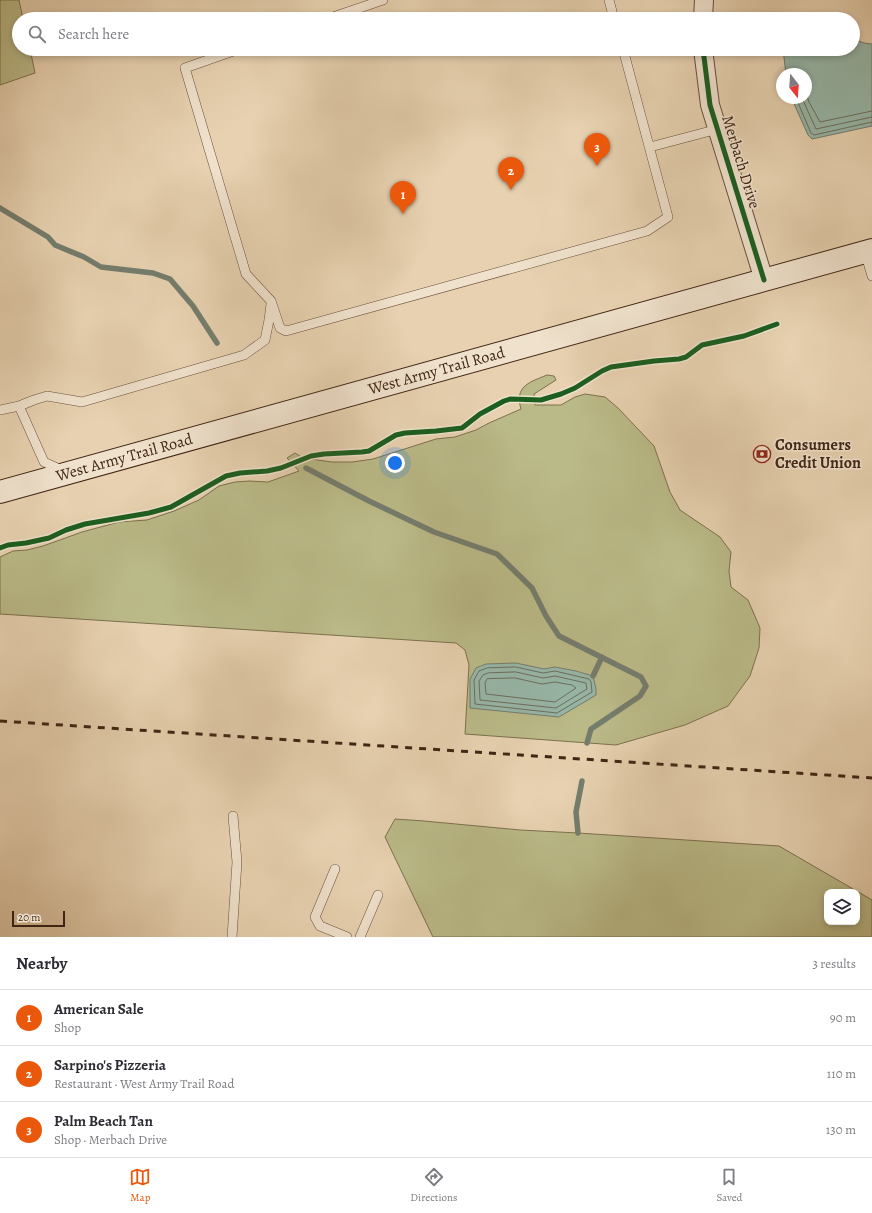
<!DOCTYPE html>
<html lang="en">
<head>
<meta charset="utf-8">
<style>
  body { margin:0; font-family:Alegreya,serif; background:#f2f2f3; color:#2b2b33 }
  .controls { position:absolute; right:12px; bottom:12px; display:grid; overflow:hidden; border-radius:8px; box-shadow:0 2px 6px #0003 }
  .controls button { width:36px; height:36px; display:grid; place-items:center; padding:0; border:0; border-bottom:1px solid #e1e1e2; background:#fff; color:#2b2b33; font:20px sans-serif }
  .compass { position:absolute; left:776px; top:68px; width:36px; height:36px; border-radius:50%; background:#fff; box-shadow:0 2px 6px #0003; rotate:163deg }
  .scale { position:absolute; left:12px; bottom:10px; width:53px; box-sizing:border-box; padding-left:4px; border:2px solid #402514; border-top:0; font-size:11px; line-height:14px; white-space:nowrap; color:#402514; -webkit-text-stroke:3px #efe1cc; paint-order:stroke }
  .you { position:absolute; left:395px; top:463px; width:14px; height:14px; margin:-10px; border:3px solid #fff; border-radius:50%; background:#1a73e8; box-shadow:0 0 0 6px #1a73e833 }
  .badge { display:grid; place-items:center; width:26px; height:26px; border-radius:50%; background:#ea580c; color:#fff; font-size:13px; font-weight:700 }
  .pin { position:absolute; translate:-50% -33px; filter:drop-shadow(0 1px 2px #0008) }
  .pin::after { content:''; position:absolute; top:21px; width:14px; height:12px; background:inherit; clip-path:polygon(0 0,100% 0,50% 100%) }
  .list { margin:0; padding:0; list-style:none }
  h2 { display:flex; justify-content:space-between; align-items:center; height:52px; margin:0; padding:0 16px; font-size:17px }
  h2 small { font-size:13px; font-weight:400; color:#7c7c81 }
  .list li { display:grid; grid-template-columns:26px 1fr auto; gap:12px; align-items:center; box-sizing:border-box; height:56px; padding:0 16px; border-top:1px solid #e1e1e2 }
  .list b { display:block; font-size:15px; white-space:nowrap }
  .list p { margin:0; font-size:13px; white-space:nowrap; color:#7c7c81 }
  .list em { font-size:13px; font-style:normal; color:#7c7c81 }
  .icon { flex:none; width:22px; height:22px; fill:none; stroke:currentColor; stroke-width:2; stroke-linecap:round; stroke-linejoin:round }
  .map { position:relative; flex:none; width:872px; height:937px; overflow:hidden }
  .search { position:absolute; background:#fff; box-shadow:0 2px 6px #0003; left:12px; right:12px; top:12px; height:44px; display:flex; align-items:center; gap:10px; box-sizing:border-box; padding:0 14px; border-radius:22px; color:#7c7c81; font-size:15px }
  .sheet { height:220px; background:#fff }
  nav { display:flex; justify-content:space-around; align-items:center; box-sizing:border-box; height:56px; border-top:1px solid #e1e1e2; background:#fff; font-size:11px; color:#7c7c81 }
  nav a { display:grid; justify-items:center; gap:2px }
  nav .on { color:#ea580c }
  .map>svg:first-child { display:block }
  .green { fill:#baba88; stroke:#7d704e; fill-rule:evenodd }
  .water { fill:#97b7a9; stroke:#747d6d }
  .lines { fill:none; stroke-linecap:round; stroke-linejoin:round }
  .shore { stroke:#6c6e5e; stroke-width:1 }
  .stream { stroke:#747d6d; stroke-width:5.5 }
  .service-casing { stroke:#6a503b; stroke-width:10 }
  .minor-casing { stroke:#6a503b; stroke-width:20 }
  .secondary-casing { stroke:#402514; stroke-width:24 }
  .service { stroke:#efe1cc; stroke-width:9 }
  .minor { stroke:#efe1cc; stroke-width:18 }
  .secondary { stroke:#efe1cc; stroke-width:22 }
  .rail { stroke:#402514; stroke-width:3; stroke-dasharray:7 7; stroke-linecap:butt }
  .cycleway-casing { stroke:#efe1cc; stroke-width:8 }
  .cycleway { stroke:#1b5e20; stroke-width:5 }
  .labels { text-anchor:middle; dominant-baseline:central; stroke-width:3; stroke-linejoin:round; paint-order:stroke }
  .street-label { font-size:16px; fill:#402514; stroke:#efe1cc }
  .poi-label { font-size:16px; font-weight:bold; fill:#402514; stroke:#efe1cc; text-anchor:start }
</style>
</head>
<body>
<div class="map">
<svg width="872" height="937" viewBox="0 0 872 937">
  <rect width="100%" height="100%" fill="#e7d1b0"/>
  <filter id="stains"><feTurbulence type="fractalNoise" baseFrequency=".005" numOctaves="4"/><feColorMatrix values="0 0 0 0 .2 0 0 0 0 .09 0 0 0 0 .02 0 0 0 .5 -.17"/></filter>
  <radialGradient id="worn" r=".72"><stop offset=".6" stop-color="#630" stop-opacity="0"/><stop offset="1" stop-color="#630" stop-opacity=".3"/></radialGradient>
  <!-- green -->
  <path class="green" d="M0,0H19L23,19H19V49H30L35,73L0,85Z
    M547,375L554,376L556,380L534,394L535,405H561L575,397L585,394L605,397L618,408L654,446L670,492L680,510L720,537L731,552L729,571L731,587L748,600L760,628L759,648L750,676L728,706L685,725L616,745L465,734L469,665L465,650L456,643L0,614V557L13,551L27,550L43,546L82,532L119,522L147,520L174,511L199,500L219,486L235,482L249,481L268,482L299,471L287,458L295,453L303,458L332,462H352L373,459L436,439L455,437L476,430L489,423L521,409C514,386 530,382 547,375Z
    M395,819L424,821L520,830L578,833L779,846L872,900V937H433L385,837ZM827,892H857V922H827Z"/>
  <!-- water -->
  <path class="water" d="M853,39L864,43L872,44V126L812,139L808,135L795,106L793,98H806V74H786L783,49H853Z
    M516,663L544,669L555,667L576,671L593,676L596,689V695L559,717L470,708V679L476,668L486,664Z"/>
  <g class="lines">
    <!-- shore -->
    <path class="shore" d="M806,92L809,102L820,122L872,111
      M797,98L799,105L811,133L814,135L872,122
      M802,98L816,129L872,117
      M516,667L543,673L555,671L589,679L591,682L592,692L557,713L475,704L474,680L479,671L487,668Z
      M516,672L543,678L555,676L586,683L587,689L556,708L480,700L479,681L483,675L488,673Z
      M515,678L542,684L555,682L572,685L576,688L555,702L486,694L485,683L487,679Z"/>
    <!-- stream -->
    <path class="stream" d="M0,208L48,237L55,245L84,257L101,267L153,273L170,279L193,306L217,343
      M306,468L369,501L434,532L497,554L532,588L546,616L559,636L641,677L646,686L640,696L591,729L587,743
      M593,676L602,657
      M578,833L576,812L582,781"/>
    <defs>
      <path id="service" d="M609,0L614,19
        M327,19L383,0
        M239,49L185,68L246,274L271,301L280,328L286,331L647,231L668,217L623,49
        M650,147L718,129
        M865,252L872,276
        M19,406L44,462L64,471
        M0,410L19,406L34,400L47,396L82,402L244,355L265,340L269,320L271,304
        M335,869L315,917L320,926L347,937
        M232,937L237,862L233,816
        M360,937L378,895"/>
      <path id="minor" d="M703,19L704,0
        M703,49L710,105L764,280"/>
      <g id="secondary">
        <path id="s1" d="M0,492L872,250"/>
      </g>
    </defs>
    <!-- service casing -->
    <use href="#service" class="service-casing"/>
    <!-- minor casing -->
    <use href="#minor" class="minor-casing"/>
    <!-- secondary casing -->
    <use href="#secondary" class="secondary-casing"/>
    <!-- service -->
    <use href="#service" class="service"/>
    <!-- minor -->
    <use href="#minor" class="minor"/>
    <!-- secondary -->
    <use href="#secondary" class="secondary"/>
    <!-- rail -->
    <path class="rail" d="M0,721L872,778"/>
    <defs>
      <path id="cycleway" d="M703,49L710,105L764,280
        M0,548L8,545L26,543L49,538L66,530L85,524L149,513L171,507L226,476L240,473L267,471L281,468L311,456L324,454L362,452L369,451L396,435L405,433L436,431L462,428L480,414L504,401L510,399L541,400L561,394L575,388L602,371L611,367L654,361L679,359L686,357L702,345L744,336L777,324"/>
    </defs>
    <!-- cycleway casing -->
    <use href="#cycleway" class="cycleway-casing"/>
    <!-- cycleway -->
    <use href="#cycleway" class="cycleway"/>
  </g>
  <!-- icons -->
  <defs>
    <symbol id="bank-ring" viewBox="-11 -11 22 22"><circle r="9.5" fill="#efe1cc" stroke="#8f2418" stroke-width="1.5"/><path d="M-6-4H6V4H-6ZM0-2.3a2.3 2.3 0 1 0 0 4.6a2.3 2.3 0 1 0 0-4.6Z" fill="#8f2418"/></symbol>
  </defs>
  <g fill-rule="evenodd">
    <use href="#bank-ring" x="752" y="444" width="20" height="20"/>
  </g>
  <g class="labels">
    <!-- street labels -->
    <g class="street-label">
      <text transform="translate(741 162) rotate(73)">Merbach Drive</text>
      <text stroke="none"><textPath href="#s1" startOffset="453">West Army Trail Road</textPath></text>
      <text stroke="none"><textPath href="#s1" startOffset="129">West Army Trail Road</textPath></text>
    </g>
    <!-- poi labels -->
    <g class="poi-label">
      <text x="775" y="445">Consumers<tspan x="775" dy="18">Credit Union</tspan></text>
    </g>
  </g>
  <rect width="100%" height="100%" filter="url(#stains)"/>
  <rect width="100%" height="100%" fill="url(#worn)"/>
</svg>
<div class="controls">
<button><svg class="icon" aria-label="layers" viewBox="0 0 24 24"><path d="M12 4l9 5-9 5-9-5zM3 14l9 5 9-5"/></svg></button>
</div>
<svg class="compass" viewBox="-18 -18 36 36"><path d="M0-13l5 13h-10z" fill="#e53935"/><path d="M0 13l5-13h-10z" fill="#7c7c81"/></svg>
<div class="scale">20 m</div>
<div class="you"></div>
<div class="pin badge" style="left:403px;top:214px">1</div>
<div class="pin badge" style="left:511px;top:190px">2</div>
<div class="pin badge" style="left:597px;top:166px">3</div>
<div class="search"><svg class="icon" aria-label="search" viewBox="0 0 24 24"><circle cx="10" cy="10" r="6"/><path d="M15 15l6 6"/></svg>Search here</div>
</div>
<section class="sheet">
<h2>Nearby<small>3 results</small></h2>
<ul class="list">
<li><span class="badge">1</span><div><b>American Sale</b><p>Shop</p></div><em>90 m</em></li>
<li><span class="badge">2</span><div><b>Sarpino's Pizzeria</b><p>Restaurant · West Army Trail Road</p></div><em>110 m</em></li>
<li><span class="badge">3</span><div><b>Palm Beach Tan</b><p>Shop · Merbach Drive</p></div><em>130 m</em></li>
</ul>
</section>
<nav>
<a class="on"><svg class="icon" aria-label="map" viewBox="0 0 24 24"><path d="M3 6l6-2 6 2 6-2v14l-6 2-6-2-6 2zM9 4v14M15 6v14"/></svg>Map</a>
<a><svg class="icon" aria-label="directions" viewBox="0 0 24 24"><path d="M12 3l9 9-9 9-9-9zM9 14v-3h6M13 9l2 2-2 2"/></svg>Directions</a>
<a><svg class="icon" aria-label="saved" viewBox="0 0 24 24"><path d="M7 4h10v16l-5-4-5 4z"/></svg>Saved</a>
</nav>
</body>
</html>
